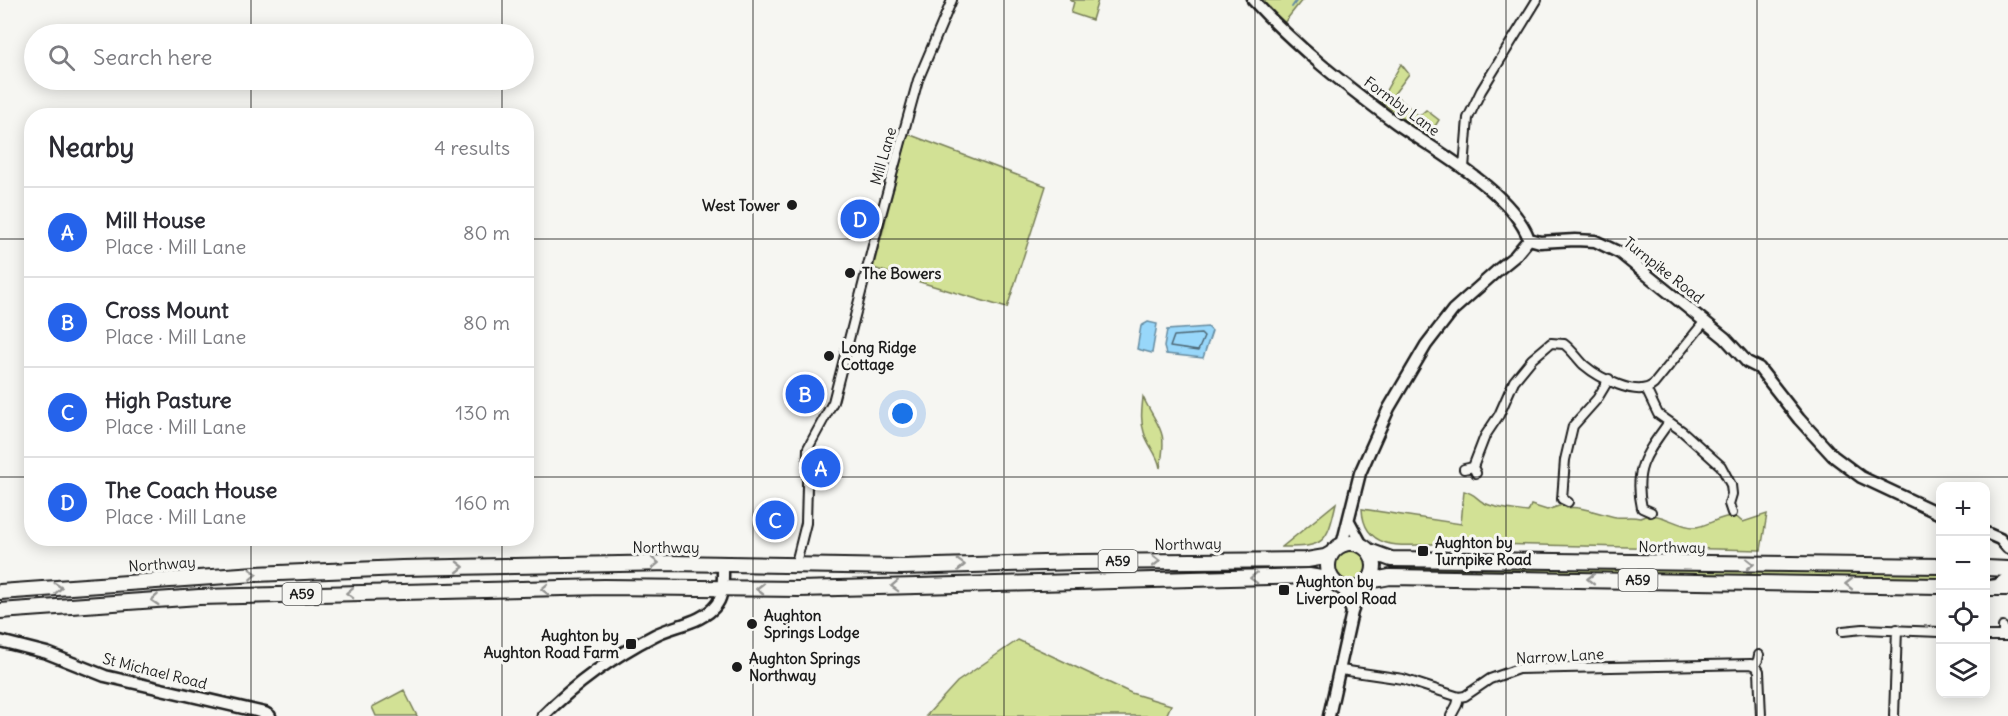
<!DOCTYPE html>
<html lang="en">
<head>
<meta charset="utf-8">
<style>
  body { margin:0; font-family:Delius,sans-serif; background:#f2f2f3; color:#2b2b33 }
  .controls { position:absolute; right:18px; bottom:18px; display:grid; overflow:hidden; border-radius:12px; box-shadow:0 3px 15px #0003 }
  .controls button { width:54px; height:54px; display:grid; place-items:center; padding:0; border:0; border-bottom:2px solid #e1e1e2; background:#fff; color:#2b2b33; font:30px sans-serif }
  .you { position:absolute; left:903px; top:414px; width:21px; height:21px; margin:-15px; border:4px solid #fff; border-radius:50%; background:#1a73e8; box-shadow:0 0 0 9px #1a73e833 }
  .badge { display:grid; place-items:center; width:39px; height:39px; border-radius:50%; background:#2563eb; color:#fff; font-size:20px; font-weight:700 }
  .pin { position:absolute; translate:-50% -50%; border:3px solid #fff; box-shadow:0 2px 6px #0006 }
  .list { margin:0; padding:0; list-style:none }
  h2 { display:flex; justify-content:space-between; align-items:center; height:78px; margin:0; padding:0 24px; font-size:26px }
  h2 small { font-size:20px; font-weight:400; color:#7c7c81 }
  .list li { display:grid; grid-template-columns:39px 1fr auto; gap:18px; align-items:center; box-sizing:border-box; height:90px; padding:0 24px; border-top:2px solid #e1e1e2 }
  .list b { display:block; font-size:22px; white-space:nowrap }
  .list p { margin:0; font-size:20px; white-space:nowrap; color:#7c7c81 }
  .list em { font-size:20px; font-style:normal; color:#7c7c81 }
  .icon { flex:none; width:33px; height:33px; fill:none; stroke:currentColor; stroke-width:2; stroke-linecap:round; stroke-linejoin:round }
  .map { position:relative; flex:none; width:2008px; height:716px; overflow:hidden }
  .search { position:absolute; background:#fff; box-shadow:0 3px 15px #0003; left:24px; top:24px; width:510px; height:66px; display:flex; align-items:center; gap:15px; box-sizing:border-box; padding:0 21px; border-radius:33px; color:#7c7c81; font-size:22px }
  .panel { position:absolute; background:#fff; box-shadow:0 3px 15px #0003; left:24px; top:108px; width:510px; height:438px; border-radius:24px }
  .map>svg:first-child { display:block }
  .green { fill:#d2e195; stroke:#777e58; stroke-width:1.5 }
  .water { fill:#98d7fa; stroke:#668ca1; stroke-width:1.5 }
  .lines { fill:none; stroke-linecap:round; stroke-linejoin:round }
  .shore { stroke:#4e6775; stroke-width:1.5 }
  .stream { stroke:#668ca1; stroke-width:2 }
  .street-casing { stroke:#1c1c1c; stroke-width:12 }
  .secondary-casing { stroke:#1c1c1c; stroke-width:15 }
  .highway-casing { stroke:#1c1c1c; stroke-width:18 }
  .street { stroke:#f6f6f2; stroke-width:8 }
  .secondary { stroke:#f6f6f2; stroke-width:10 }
  .highway { stroke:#f6f6f2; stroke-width:14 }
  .oneway { stroke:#949492 }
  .grid { fill:none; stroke:#1c1c1c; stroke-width:1.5; stroke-opacity:0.55 }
  .poi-dot { fill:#1c1c1c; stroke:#f6f6f2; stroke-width:2 }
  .labels { text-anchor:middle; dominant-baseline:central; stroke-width:6; stroke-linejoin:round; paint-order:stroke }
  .shield { fill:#f6f6f2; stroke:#5d5d5c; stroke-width:1.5 }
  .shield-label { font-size:14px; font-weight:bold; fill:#1c1c1c }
  .street-label { font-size:15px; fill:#1c1c1c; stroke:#f6f6f2 }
  .poi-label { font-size:15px; font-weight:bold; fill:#1c1c1c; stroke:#f6f6f2; text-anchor:start }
</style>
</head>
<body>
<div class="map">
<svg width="2008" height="716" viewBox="0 0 2008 716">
  <rect width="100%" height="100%" fill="#f6f6f2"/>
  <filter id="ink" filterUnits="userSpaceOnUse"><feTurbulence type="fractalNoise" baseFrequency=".0167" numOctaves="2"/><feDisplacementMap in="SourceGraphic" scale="12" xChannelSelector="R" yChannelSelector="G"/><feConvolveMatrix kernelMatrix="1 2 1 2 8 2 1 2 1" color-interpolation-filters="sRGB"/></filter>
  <g filter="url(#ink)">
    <!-- green -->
    <path class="green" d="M1070,0H1098L1092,20L1071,13L1074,2Z
      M1257,0H1302L1280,28Z
      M1401,64L1409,74L1394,94L1419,116L1426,110L1439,120L1430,134L1434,137L1432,141L1380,101Z
      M908,134L1046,186L1007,308L873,268Z
      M1143,397C1159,430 1168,428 1160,468C1158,454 1147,445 1144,432C1140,420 1142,408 1143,397Z
      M1464,491C1476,494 1475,498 1484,503C1497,509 1514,510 1528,512L1531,505L1547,510L1562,505L1567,508C1580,505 1602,515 1616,517C1625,518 1630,516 1640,518C1658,508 1677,528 1695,527C1705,527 1726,513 1736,517C1739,518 1740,521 1743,522L1767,514L1761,550L1448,543C1415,544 1364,557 1362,509L1461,524Z
      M1336,503C1327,544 1324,547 1282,547Z
      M1334 567a17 17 0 1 1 34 0a17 17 0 1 1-34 0Z
      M1394,563L1470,565V574L1393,572Z
      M1476,565L1940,573V581L1475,573Z
      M1018,640L1131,693L1171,705L1166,716H926L957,682Z
      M404,690L417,716H376L372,707Z"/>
    <!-- water -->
    <path class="water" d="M1148,322L1157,324L1152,353L1137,349L1141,326Z
      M1208,327L1212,331L1203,358L1166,354L1164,347L1167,330Z"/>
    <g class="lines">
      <!-- shore -->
      <path class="shore" d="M1201,334L1204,337L1198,351L1170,347L1174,336Z"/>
      <!-- stream -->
      <path class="stream" d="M1292,7L1297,0"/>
      <defs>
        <path id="street" d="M1464,168L1468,118L1481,91L1537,0
          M1646,389L1658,414L1682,431L1721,466L1731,485L1732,494L1729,504L1732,513
          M1464,469L1473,467
          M1476,473L1473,467L1485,436L1499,415L1514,381L1532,359L1551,343L1564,344C1572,350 1577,358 1584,365C1598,377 1638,399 1654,384L1705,321
          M1568,502L1562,499L1565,460L1573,426L1597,399L1609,379
          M1651,512L1642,508C1633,468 1647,453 1669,422
          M800,566L797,559L806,523L808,448L833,402L879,222L918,80L952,0
          M2003,627V636
          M1843,631L1863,629L1940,632
          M1986,636H2008
          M1755,665L1758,660L1759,655
          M1341,670L1403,679L1459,697L1465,696L1490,679L1518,669L1751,664L1756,666L1759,671L1761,716
          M1451,716L1457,705L1459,697
          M1894,716L1897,629"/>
        <path id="secondary" d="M1253,0C1295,46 1346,86 1396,123C1437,152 1511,191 1529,239
          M1529,239L1540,242L1575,240L1595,241L1620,253L1725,338L1747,362L1759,368L1799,419L1833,456L1861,477L1940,514
          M1349,521L1363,547
          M1986,533L2000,539L2008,548
          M1342,545L1360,473L1389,408L1426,345L1453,310L1499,269L1515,256L1529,239
          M1990,586L1997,585L2008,577
          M1343,588L1352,612
          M0,641L47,653L105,676L265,713L270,716
          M543,716C576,683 614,656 655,635C674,625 703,623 717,604C724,594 723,576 723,564
          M1329,716L1352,612L1361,587"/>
        <path id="highway" d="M1328 566a23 23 0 1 1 46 0a23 23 0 1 1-46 0Z
          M1369,551L1391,559L1940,566
          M1986,568L2008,569
          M1369,581L1390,577L1940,586
          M1986,588H2008
          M0,592L255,574L402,568L672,563L902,567L1078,562L1307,560L1325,557L1332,553
          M0,611L199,597L604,587L799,589L1309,576L1333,580"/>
      </defs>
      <!-- street casing -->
      <use href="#street" class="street-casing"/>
      <!-- secondary casing -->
      <use href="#secondary" class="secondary-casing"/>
      <!-- highway casing -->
      <use href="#highway" class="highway-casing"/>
      <!-- street -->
      <use href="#street" class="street"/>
      <!-- secondary -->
      <use href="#secondary" class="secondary"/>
      <!-- highway -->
      <use href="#highway" class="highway"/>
    </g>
    <!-- one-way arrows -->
    <defs><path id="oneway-chevron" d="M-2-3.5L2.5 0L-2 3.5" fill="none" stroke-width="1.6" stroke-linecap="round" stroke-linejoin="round" transform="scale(1.5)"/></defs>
    <g class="oneway">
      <use href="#oneway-chevron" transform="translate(1156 561) rotate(-1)"/>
      <use href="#oneway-chevron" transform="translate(655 563) rotate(-1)"/>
      <use href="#oneway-chevron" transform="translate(1750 564)"/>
      <use href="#oneway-chevron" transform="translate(961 565) rotate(-2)"/>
      <use href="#oneway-chevron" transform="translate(460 567) rotate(-1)"/>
      <use href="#oneway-chevron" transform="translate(253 574) rotate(-3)"/>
      <use href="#oneway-chevron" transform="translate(1254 578) rotate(178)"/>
      <use href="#oneway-chevron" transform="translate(1591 579) rotate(-179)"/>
      <use href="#oneway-chevron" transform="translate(1849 584) rotate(-179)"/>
      <use href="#oneway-chevron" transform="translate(895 586) rotate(178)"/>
      <use href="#oneway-chevron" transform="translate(58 588) rotate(-4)"/>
      <use href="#oneway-chevron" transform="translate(545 589) rotate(179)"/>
      <use href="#oneway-chevron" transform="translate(760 589) rotate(180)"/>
      <use href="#oneway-chevron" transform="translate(350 593) rotate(178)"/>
      <use href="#oneway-chevron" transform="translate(155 600) rotate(176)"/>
    </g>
  </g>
  <!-- grid -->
  <path class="grid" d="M251,0V34M502,0V34M753,0V716M1004,0V716M1255,0V716M1506,0V716M1757,0V716M251,80V116M502,80V116M0,239H32M526,239H2008M0,477H32M526,477H2008M251,538V716M502,538V716"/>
  <!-- markers -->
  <g class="poi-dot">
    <circle cx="792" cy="205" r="6"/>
    <circle cx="850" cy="273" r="6"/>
    <circle cx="829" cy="356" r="6"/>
    <rect x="1417" y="545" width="12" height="12" rx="3"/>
    <rect x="1278" y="584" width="12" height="12" rx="3"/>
    <circle cx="752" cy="624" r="6"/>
    <rect x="625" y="638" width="12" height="12" rx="3"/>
    <circle cx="737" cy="667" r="6"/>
  </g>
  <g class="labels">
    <!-- shield labels -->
    <g class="shield">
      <rect x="1098.5" y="550" width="39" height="22" rx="4.5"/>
      <rect x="1618.5" y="569" width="39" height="22" rx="4.5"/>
      <rect x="282.5" y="583" width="39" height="22" rx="4.5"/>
    </g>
    <g class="shield-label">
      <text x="1118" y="561">A59</text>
      <text x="1638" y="580">A59</text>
      <text x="302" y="594">A59</text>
    </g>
    <!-- street labels -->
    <g class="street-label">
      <text transform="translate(1402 106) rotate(36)">Formby Lane</text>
      <text transform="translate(883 156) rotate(-74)">Mill Lane</text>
      <text transform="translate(1664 270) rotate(38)">Turnpike Road</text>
      <text transform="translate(1188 544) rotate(-1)">Northway</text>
      <text x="666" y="547">Northway</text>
      <text transform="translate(1672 547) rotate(1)">Northway</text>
      <text transform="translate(162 564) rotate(-4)">Northway</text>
      <text transform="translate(1560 656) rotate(-3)">Narrow Lane</text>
      <text transform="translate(155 671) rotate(14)">St Michael Road</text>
    </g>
    <!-- poi labels -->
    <g class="poi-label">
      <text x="780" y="205" text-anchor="end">West Tower</text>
      <text x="862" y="273">The Bowers</text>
      <text x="841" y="347">Long Ridge<tspan x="841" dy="17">Cottage</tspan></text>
      <text x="1435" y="542">Aughton by<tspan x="1435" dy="17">Turnpike Road</tspan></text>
      <text x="1296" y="581">Aughton by<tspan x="1296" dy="17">Liverpool Road</tspan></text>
      <text x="764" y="615">Aughton<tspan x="764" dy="17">Springs Lodge</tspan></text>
      <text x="619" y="635" text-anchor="end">Aughton by<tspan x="619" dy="17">Aughton Road Farm</tspan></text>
      <text x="749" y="658">Aughton Springs<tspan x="749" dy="17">Northway</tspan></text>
    </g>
  </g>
</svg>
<div class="controls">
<button>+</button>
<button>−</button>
<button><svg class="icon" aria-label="locate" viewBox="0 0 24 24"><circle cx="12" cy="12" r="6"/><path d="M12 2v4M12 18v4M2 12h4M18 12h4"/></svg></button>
<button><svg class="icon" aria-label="layers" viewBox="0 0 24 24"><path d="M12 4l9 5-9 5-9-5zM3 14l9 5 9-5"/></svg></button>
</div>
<div class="you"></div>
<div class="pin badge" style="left:821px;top:468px">A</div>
<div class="pin badge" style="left:805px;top:394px">B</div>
<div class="pin badge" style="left:775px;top:520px">C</div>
<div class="pin badge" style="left:860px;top:219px">D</div>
<div class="search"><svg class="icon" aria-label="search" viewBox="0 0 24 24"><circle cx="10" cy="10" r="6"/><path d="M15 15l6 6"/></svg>Search here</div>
<section class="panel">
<h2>Nearby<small>4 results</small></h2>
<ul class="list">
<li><span class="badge">A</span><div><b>Mill House</b><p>Place · Mill Lane</p></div><em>80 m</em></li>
<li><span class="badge">B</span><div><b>Cross Mount</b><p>Place · Mill Lane</p></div><em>80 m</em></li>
<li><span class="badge">C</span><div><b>High Pasture</b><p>Place · Mill Lane</p></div><em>130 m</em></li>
<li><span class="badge">D</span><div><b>The Coach House</b><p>Place · Mill Lane</p></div><em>160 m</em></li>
</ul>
</section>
</div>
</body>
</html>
